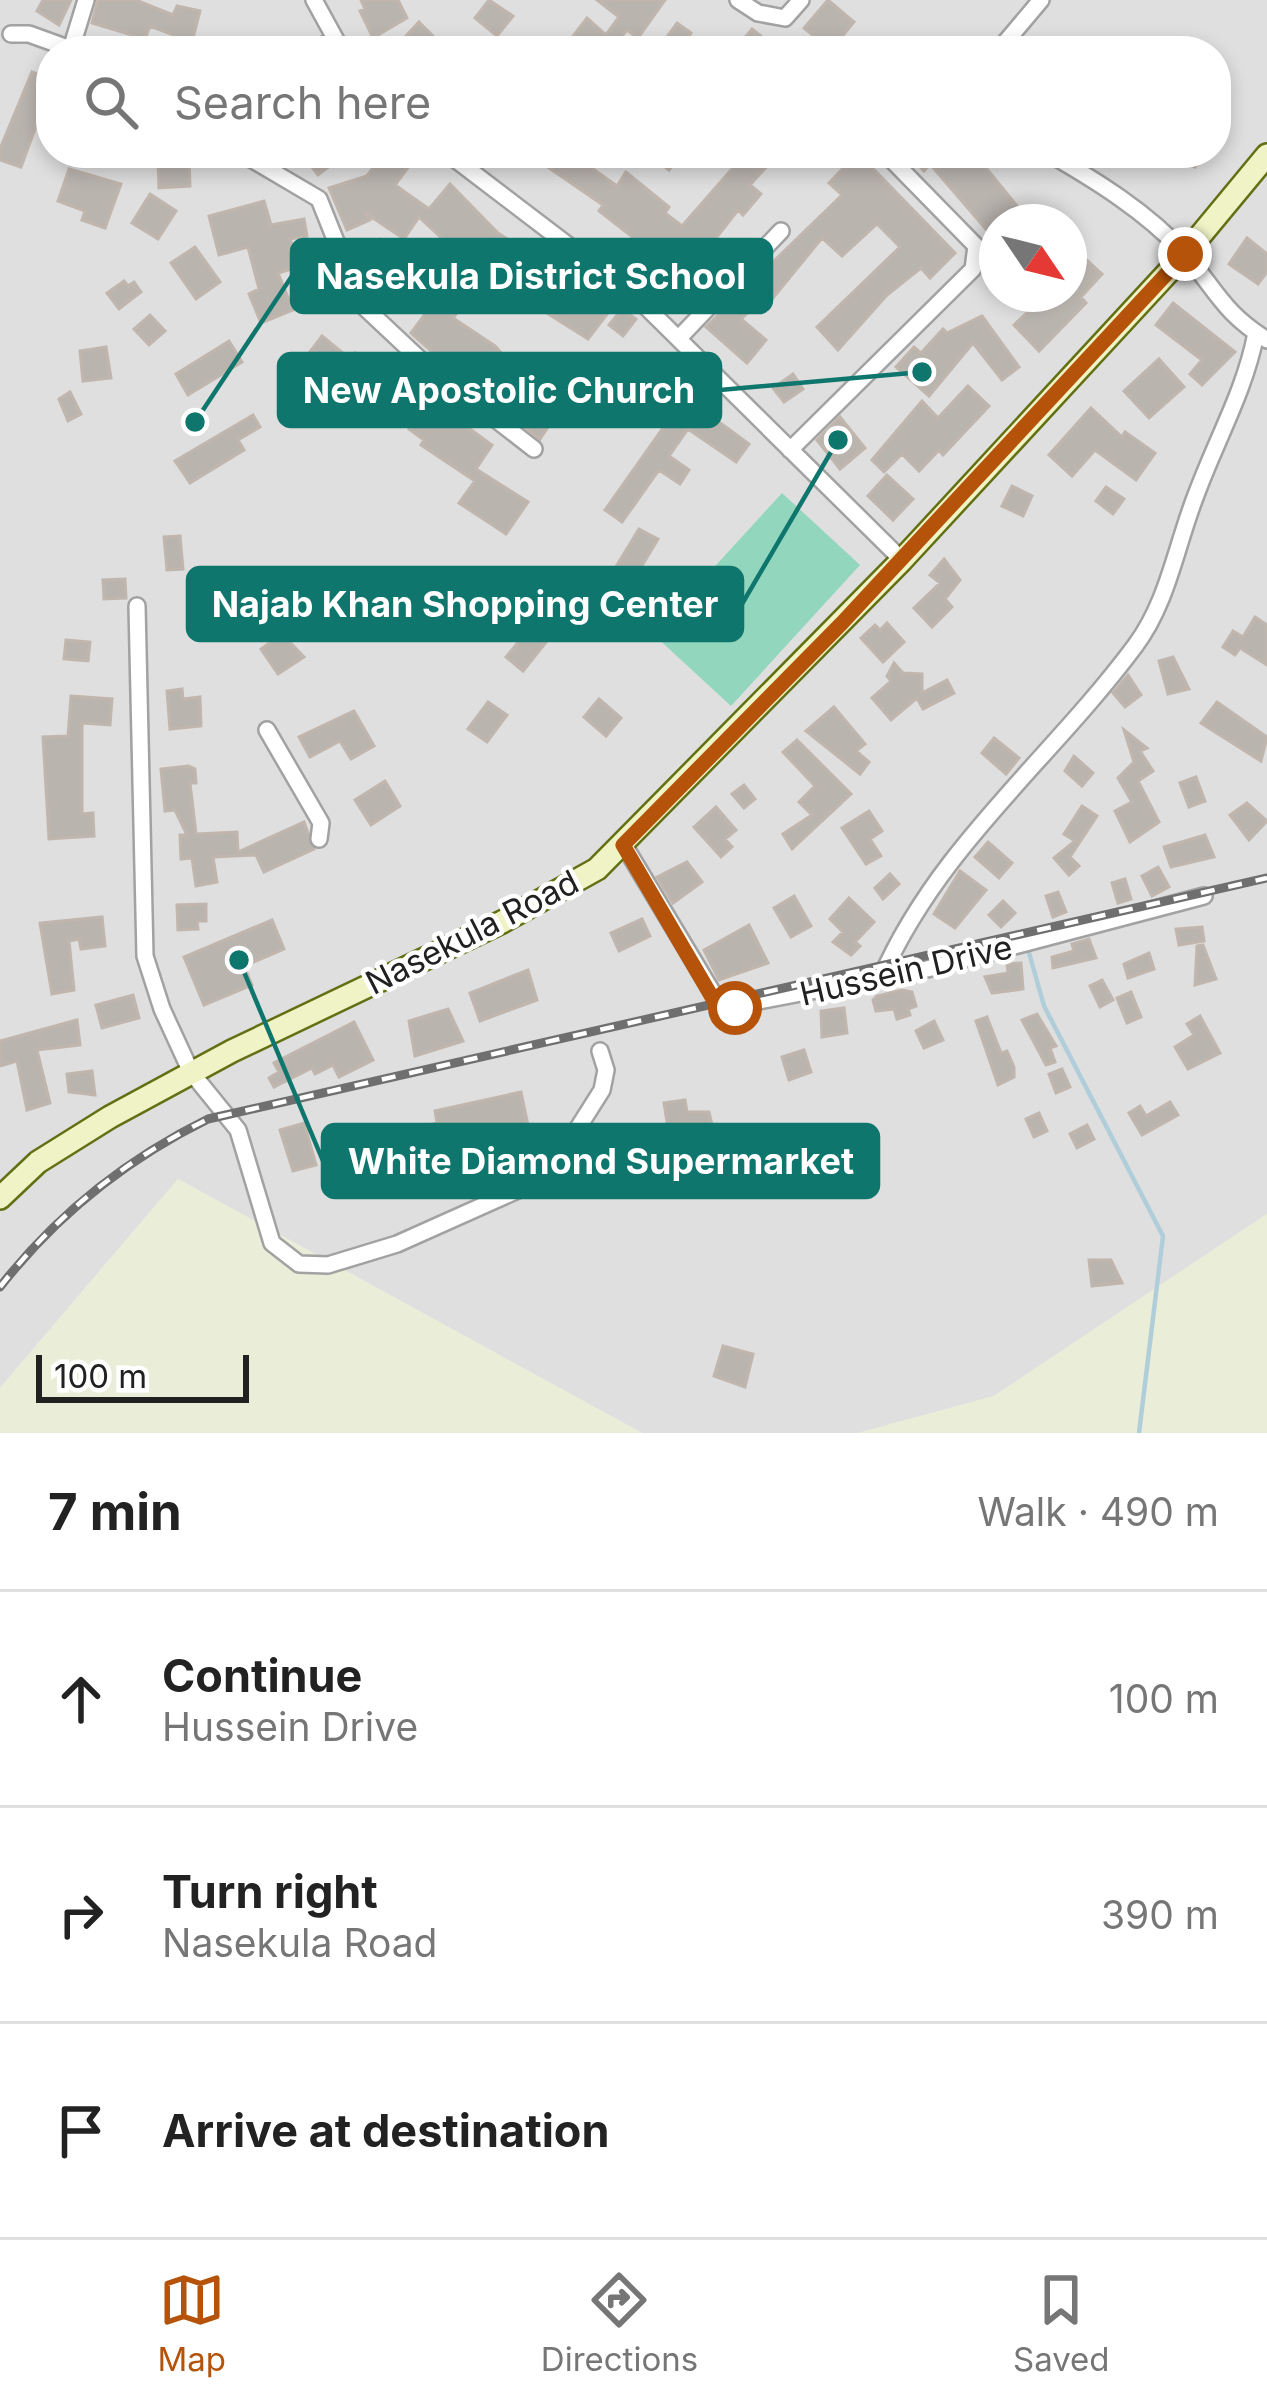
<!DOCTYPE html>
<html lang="en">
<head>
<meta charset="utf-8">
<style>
  body { margin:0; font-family:Inter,sans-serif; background:#f2f2f2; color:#222 }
  .compass { position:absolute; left:979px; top:204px; width:108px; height:108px; border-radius:50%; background:#fff; box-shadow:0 6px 18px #0003; rotate:125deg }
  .scale { position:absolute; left:36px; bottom:30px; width:213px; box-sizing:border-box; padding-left:12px; border:6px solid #212121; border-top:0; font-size:33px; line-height:42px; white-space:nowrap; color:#212121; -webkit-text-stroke:9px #fff; paint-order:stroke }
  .stop { position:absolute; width:36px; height:36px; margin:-27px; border:9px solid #b45309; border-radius:50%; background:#fff }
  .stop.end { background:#b45309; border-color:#fff; box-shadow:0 3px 12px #0008 }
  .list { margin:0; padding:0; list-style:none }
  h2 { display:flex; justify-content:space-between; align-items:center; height:156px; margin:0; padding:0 48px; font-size:51px }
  h2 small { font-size:39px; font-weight:400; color:#767676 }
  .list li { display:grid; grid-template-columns:78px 1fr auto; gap:36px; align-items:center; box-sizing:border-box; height:216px; padding:0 48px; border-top:3px solid #e0e0e0 }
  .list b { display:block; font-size:45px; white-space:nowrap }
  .list p { margin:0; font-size:39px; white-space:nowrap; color:#767676 }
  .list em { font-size:39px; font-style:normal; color:#767676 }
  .icon { flex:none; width:66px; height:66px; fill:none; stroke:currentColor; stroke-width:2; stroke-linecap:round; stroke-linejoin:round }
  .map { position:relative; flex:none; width:1267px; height:1433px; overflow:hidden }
  .search { position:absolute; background:#fff; box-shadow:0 6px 18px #0003; left:36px; right:36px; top:36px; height:132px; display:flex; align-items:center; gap:30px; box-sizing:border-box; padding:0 42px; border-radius:48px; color:#767676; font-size:45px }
  .sheet { height:804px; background:#fff }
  nav { display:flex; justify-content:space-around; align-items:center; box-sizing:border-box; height:168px; border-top:3px solid #e0e0e0; background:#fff; font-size:33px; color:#767676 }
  nav a { display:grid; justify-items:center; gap:6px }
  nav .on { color:#b45309 }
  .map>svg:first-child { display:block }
  .residential { fill:#dfdfdf; fill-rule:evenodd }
  .farmland { fill:#eaedd7 }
  .pitch { fill:#91d6bd }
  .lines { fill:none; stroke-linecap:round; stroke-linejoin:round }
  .stream { stroke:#afced9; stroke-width:4.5 }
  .building { fill:#bab4af; stroke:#c1b6ad; stroke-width:3 }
  .minor-casing { stroke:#a2a2a2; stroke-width:20 }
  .secondary-casing { stroke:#626f12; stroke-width:26 }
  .minor { stroke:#fff; stroke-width:15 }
  .secondary { stroke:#eff3c5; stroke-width:21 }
  .rail-casing { stroke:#6f6f6f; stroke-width:9 }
  .rail { stroke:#fff; stroke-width:4.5; stroke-dasharray:14; stroke-linecap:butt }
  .route { stroke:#b45309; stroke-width:15 }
  .labels { text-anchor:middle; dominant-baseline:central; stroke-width:9; stroke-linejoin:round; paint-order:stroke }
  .street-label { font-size:33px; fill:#212121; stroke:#fff }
  .leader { fill:none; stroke:#0f766e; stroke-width:4.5 }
  .callout-dot { fill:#0f766e; stroke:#fff; stroke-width:4.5 }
  .callout { fill:#0f766e; stroke:#0f766e; stroke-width:4.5 }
  .callout-label { font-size:36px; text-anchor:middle; font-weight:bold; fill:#fff }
</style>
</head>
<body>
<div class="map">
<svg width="1267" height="1433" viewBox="0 0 1267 1433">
  <rect width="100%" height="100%" fill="#f1eee9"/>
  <!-- residential -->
  <path class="residential" d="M0,0H1267V1214L994,1396L858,1433H642L178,1179L0,1388ZM51,51H1216V153H51ZM997,222H1069V294H997Z"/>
  <!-- farmland -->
  <path class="farmland" d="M178,1179L642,1433H0V1388Z
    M1267,1214V1433H858L994,1396Z"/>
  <!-- pitch -->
  <path class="pitch" d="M782,493L860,565L731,706L653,634Z"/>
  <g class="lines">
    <!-- stream -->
    <path class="stream" d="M1028,949L1044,1006L1163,1236L1139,1433"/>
  </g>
  <!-- building -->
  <path class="building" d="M43,0H71L59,25L37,11Z
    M98,0H136L173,15L177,6L200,11L192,42L150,26L145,39L92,23Z
    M361,0H398L407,18L373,38L360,11L365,9Z
    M489,0L513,16L497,36L475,18Z
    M597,0H665L638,38L627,30L609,51H575L567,44L587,18L606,35L619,17Z
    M828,0L854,22L831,50L804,28Z
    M419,22L435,38L424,51H392Z
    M677,23L691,33L679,51H657Z
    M752,29L780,51H745L738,46Z
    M32,72L51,79V122L39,118L21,167L0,160V149Z
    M301,153H347L318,175Z
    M384,153H400L412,162L395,185L429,209L450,184L498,233L555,270L550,276L608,313L588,339L509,289L514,283L471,254L465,260L419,217L404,239L364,212L370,220L347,230L329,188L367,176Z
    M544,153H605L593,169L617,186L626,172L669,207L665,213L682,226L746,153H779L750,185L761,194L743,215L738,210L706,251L719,262L698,288L599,211L603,205L539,161Z
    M648,153H682L669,170Z
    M858,153L955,253L930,278L921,268L887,295L838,350L817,327L900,247L877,224L842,256L822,238L772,299L768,294L741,319L766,340L747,363L706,327L842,195L829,183Z
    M907,153H974L1030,222H997V242L930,164L924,171Z
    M1162,153H1200L1195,167Z
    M189,159L190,186L159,188L158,161Z
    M69,169L121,184L105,228L82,220L85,211L58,201Z
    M150,194L176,211L158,239L132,223Z
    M264,201L271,225L304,219L307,236L290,239L299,267L278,273L293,310L261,323L249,294L259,289L248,247L219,255L209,216Z
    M1247,238L1267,254V272L1258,284L1229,264Z
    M380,239L394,263L373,275L359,251Z
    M195,247L220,282L196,299L171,263Z
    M1076,250L1102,274L1081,297L1086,303L1039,351L1014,325L1040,300L1034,294H1069V257Z
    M124,281L128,286L134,282L141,292L119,309L107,293Z
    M436,299L456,314L453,318L495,346L518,372L521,367L570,394L540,439L522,425L523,416L499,400L467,359L457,374L411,333Z
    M1173,303L1235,352L1202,385L1190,374L1202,360L1156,325Z
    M622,309L636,319L623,336L609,325Z
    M150,315L165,331L149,345L134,329Z
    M982,316L1019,367L1002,380L973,343L929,396L896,367L914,347L921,353L943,329L947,333Z
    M322,336L350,359L355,353L378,368L356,401L325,380L316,393L293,374Z
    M229,341L242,362L188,395L176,374Z
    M106,347L111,378L83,381L80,351Z
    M1159,359L1184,387L1149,418L1124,391Z
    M667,374L686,387L681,394L749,444L736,462L688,429L669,456L689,470L680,484L659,470L622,522L605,510L665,425L644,408Z
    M793,374L803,389L784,402L773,388Z
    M968,386L989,406L943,455L939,450L919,471L902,454L884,472L872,460L922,401L938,418Z
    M421,388L469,421L466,426L492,445L476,469L528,502L506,534L459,503L475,481L421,445L424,440L409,429L412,424L406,420L414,408L409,405Z
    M70,392L81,414L68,421L59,399Z
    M1091,408L1122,437L1125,432L1155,453L1136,480L1095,450L1072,476L1049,455Z
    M253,415L260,427L238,440L244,450L190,483L175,461Z
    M840,417L865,448L840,469L817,440Z
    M887,475L913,499L893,520L868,496Z
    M1012,486L1032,496L1023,516L1002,506Z
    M1106,487L1124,499L1113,514L1096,501Z
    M639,529L658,539L625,594L606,583Z
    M180,536L183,569L167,570L164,537Z
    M944,559L960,580L945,599L952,607L932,627L914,608L940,583L930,575Z
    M125,579L126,598L104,599L103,580Z
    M1255,617L1267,625V665L1240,648L1235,655L1223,647L1233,631L1243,637Z
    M534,623L551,636L523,671L506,657Z
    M887,623L904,642L883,662L861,638L875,625L880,630Z
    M282,634L304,657L278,674L261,649Z
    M66,640L90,642L88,661L64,659Z
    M1173,657L1189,689L1168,694L1159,661Z
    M894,663L903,673L922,674V693L947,680L954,693L923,709L917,698L891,720L872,698L891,681L887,676Z
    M1128,675L1141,695L1125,707L1113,693Z
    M182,689L183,699L200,697L201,726L170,729L167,691Z
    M71,696L112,699L110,725L82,723V814L93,813L94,836L49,839L43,737L68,736Z
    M599,699L621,718L606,736L584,717Z
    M488,702L507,715L487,742L468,729Z
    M1217,702L1267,737L1261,761L1201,723Z
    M834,707L865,744L856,751L869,762L860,774L806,731Z
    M354,711L374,746L351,759L340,741L310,757L299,737Z
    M1124,730L1147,748L1140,751L1153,771L1138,781L1159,822L1130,842L1115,811L1132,802L1118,778L1134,762Z
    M994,738L1019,758L1006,774L982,753Z
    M797,740L851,794L792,849L783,834L812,815L799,802L815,786L783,752Z
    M1074,756L1093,773L1082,786L1065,771Z
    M188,766L195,769L196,783H190L196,834L237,832L238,852L304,822L314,849L264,872L256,855L213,857L217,882L196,886L192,858L181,859L180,835H187L175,810L165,811L161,769Z
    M1196,777L1205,801L1189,807L1180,783Z
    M385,781L400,806L371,825L355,800Z
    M744,785L755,799L744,808L732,794Z
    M1247,803L1267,821L1249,840L1230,815Z
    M1082,806L1097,816L1070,857L1079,866L1069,875L1054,858L1075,841L1064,834Z
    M716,807L736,830L725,839L732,847L721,857L694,827Z
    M869,811L882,831L870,839L881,856L866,864L842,828Z
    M1205,835L1214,857L1171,867L1164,847Z
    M988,842L1012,863L999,878L975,857Z
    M687,862L702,882L673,903L657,877Z
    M1158,867L1169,887L1152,896L1142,876Z
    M960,871L986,890L955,928L934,914Z
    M890,874L899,884L883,899L875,888Z
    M1125,879L1131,899L1118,903L1112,883Z
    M1058,892L1066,912L1053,917L1046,896Z
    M794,896L811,926L791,937L774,908Z
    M849,898L874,922L855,942L860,946L851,955L833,942L843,932L830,919Z
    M1003,901L1015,913L1001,927L989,915Z
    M206,904V921H197L198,929L178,930L177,905Z
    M102,917L105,946L81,949L79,939L69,941L74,990L52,994L40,923Z
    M642,919L650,936L619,951L611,933Z
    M272,920L284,949L244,966L252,985L204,1005L184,957Z
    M749,925L768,963L719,980L704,950Z
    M1202,927L1204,941L1179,945L1176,929Z
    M1089,939L1096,958L1053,968L1052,957L1074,951L1072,944Z
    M1203,945L1216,979L1195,985L1197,946Z
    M1149,953L1154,969L1128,978L1124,964Z
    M1021,963L1023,989L992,993L985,977L1008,973L1007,964Z
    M528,970L537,1000L480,1021L470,993Z
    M1102,980L1113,1000L1100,1007L1090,986Z
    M902,990L912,992L916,1006L908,1009L910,1015L897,1019L894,1009L876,1011L873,1000L877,996Z
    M1131,992L1141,1017L1127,1023L1117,998Z
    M133,995L139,1018L102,1028L96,1005Z
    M844,1008L847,1033L822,1037L821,1011Z
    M448,1009L463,1041L415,1056L409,1021Z
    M1037,1014L1056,1046L1050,1048L1055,1062L1046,1065L1022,1020Z
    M1200,1016L1220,1053L1188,1069L1175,1047L1194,1035L1187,1024Z
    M987,1017L1001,1053L1007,1051L1014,1067V1077L998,1085L976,1021Z
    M77,1020L80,1045L37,1050L50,1103L27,1110L17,1061L0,1066V1041Z
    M934,1021L943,1040L924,1048L916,1031Z
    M354,1022L373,1060L339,1077L333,1065L315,1074L312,1068L274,1087L269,1078L279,1072L274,1063Z
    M804,1050L811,1072L789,1080L782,1057Z
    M1062,1069L1070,1087L1056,1093L1049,1074Z
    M92,1071L95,1095L69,1092L67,1074Z
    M521,1092L537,1168L452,1191L442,1147L395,1158L389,1134L437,1123L435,1111Z
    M685,1100L687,1112H709L713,1129L680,1135L679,1127L668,1128L664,1103Z
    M1170,1102L1178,1115L1142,1135L1129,1113L1140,1106L1146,1116Z
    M1039,1113L1047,1131L1034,1137L1026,1119Z
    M304,1123L316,1165L293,1171L280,1130Z
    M1087,1125L1094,1139L1077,1148L1070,1134Z
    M1089,1260H1111L1122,1283L1092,1286Z
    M723,1346L753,1354L745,1387L714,1376Z"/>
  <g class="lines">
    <defs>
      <path id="minor" d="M314,0L342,51
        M738,0L758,13L785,18L801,0
        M11,34H29L76,51
        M71,49L86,0
        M313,51L333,40
        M998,51L1041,0
        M241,153L319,199L361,304L427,366L534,449
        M447,153L636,297L902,560
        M1048,153C1095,180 1147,212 1184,253C1216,289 1222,312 1267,340
        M679,338L781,231
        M790,450L973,269L976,246L885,153
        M137,606L145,956L162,1009L191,1072L238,1130L272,1243L299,1264L328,1265L397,1244L547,1177L602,1090L606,1070L600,1051
        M267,730L321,823L319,839
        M624,845L722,1008L927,969L1204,896
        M881,978C938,847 1051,759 1135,646C1168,602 1176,546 1196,495C1216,440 1245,391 1256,333"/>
      <path id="secondary" d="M0,1198L38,1162L110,1117L232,1051L502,922L597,869L902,560L1185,254L1267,155"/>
    </defs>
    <!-- minor casing -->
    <use href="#minor" class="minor-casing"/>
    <!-- secondary casing -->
    <use href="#secondary" class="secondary-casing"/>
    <!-- minor -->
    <use href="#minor" class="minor"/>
    <!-- secondary -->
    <use href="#secondary" class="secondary"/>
    <defs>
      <path id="rail" d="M0,1287C57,1214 125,1160 208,1119L1267,878"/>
    </defs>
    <!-- rail casing -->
    <use href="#rail" class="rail-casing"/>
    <!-- rail -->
    <use href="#rail" class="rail"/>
  </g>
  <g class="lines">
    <!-- route -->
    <path class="route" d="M735,1008L716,1004L623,845L842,623L1185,254"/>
  </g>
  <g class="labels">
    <!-- street labels -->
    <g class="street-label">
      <text transform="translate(472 932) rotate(-27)">Nasekula Road</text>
      <text transform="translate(906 970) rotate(-13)">Hussein Drive</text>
    </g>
  </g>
  <!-- callouts -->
  <path class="leader" d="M195 422L292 276M922 372L720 390M838 440L742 604M239 960L323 1161"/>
  <g class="callout-dot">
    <circle cx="195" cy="422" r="12"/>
    <circle cx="922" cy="372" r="12"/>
    <circle cx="838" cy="440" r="12"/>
    <circle cx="239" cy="960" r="12"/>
  </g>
  <g class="callout">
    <rect x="292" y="240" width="479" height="72" rx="12"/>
    <rect x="279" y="354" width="441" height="72" rx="12"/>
    <rect x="188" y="568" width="554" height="72" rx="12"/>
    <rect x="323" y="1125" width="555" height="72" rx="12"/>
  </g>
  <g class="callout-label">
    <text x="531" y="289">Nasekula District School</text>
    <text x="499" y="403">New Apostolic Church</text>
    <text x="465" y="617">Najab Khan Shopping Center</text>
    <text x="601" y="1174">White Diamond Supermarket</text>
  </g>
</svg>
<svg class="compass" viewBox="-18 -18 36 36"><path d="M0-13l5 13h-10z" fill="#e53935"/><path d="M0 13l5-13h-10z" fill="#767676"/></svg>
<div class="scale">100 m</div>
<div class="stop" style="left:735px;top:1008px"></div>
<div class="stop end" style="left:1185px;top:254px"></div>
<div class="search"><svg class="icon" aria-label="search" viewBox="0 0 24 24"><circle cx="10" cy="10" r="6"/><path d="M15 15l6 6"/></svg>Search here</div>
</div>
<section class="sheet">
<h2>7 min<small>Walk · 490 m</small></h2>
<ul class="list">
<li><svg class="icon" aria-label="ahead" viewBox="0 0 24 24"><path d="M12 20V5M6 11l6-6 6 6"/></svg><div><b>Continue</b><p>Hussein Drive</p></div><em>100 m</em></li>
<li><svg class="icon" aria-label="right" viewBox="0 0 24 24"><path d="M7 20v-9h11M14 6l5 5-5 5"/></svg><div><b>Turn right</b><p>Nasekula Road</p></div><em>390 m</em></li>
<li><svg class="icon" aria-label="arrive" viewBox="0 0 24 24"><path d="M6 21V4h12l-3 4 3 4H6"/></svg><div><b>Arrive at destination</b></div></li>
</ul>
</section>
<nav>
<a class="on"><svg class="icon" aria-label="map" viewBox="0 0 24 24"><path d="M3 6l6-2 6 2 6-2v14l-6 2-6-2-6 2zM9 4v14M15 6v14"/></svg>Map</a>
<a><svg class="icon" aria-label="directions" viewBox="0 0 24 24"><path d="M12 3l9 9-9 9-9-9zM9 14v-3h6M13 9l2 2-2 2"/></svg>Directions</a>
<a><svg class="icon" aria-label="saved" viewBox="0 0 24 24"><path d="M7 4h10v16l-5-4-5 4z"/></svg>Saved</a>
</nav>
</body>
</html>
